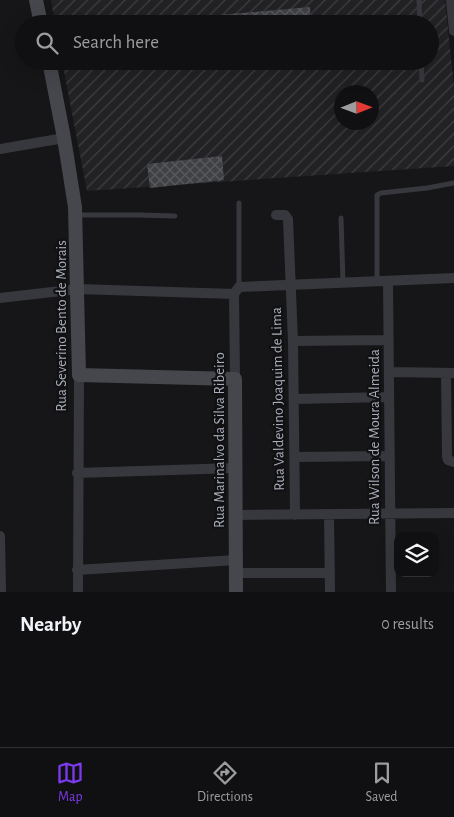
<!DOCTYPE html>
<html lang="en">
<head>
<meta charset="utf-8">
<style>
  body { margin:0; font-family:"Alegreya Sans",sans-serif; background:#19191b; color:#f1f3f6 }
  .controls { position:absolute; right:15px; bottom:15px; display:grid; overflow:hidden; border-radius:10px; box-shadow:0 5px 20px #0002 }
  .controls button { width:45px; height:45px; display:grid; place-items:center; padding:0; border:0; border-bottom:1px solid #303032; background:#101012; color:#f1f3f6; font:25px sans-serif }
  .compass { position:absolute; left:334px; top:85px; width:45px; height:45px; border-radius:50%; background:#101012; box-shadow:0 5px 20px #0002; rotate:89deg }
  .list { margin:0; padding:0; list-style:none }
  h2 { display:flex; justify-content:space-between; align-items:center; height:65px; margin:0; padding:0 20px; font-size:21px }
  h2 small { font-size:16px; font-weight:400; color:#9c9d9f }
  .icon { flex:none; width:28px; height:28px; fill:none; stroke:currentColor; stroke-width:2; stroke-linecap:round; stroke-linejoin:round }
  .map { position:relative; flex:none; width:454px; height:592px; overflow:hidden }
  .search { position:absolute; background:#101012; box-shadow:0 5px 20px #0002; left:15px; right:15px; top:15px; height:55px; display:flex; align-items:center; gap:12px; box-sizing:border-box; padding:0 18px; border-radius:28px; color:#9c9d9f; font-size:19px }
  .sheet { height:155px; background:#101012 }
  nav { display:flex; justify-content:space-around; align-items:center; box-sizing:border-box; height:70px; border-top:1px solid #303032; background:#101012; font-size:14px; color:#9c9d9f }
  nav a { display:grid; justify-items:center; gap:2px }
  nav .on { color:#7c3aed }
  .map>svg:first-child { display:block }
  .industrial { fill:url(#industrial-furrows); fill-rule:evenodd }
  .building { fill:url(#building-cross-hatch) }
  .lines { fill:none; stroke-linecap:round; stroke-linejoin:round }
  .lane { stroke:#37383d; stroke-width:5 }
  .street { stroke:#37383d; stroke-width:10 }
  .secondary { stroke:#45474d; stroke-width:14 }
  .labels { text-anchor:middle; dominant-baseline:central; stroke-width:4.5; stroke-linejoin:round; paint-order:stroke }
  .street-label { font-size:15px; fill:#a8adb8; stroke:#111113 }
</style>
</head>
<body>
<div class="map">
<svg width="454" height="592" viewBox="0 0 454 592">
  <defs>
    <pattern id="industrial-furrows" width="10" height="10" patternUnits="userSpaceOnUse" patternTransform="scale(1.25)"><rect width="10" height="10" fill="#222225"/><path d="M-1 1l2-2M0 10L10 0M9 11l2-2" fill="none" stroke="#3f3f43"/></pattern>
    <pattern id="building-cross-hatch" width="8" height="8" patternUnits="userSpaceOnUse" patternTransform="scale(1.25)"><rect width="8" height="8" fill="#404145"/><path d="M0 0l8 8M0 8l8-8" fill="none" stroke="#595a5e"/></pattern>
  </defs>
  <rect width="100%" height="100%" fill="#161618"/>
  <!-- industrial -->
  <path class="industrial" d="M51,0H445L454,87V166L87,191L62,61H430V24H55ZM342,92H372V122H342Z"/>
  <!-- building -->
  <path class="building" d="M310,7L311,24H197L196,17Z
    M222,156L224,180L150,188L147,164Z"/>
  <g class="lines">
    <!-- lane -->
    <path class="lane" d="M419,0L420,24
      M421,61L422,80
      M239,203V287
      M76,215H138L175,216
      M341,218L343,282
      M377,281V195L381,193L427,188L454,183"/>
    <!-- street -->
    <path class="street" d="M451,0L454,31
      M0,149L64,138
      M276,215H285L288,219L293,341L295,515
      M388,281L391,592
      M0,298L78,289L234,294
      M293,341L388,340
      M389,372L454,373
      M446,373L447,457L448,460L454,462
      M235,379L234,294L239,287L454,278
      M294,399L389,397
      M295,457L390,456
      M77,473L236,468
      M329,514L330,592
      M236,515L454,513
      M0,536L1,592
      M77,570L236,560
      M236,573H330
      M78,592L79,375"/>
    <!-- secondary -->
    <path class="secondary" d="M36,0L41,24
      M49,61L64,138L75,207L79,375L235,379L236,592"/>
  </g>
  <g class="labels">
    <!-- street labels -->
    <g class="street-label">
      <text transform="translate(61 326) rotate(-90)">Rua Severino Bento de Morais</text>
      <text transform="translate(278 399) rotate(-91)">Rua Valdevino Joaquim de Lima</text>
      <text transform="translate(374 437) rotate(-90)">Rua Wilson de Moura Almeida</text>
      <text transform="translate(219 440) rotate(-90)">Rua Marinalvo da Silva Ribeiro</text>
    </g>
  </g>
</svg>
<div class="controls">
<button><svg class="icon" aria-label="layers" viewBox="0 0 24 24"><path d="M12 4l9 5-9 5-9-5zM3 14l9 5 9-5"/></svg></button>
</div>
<svg class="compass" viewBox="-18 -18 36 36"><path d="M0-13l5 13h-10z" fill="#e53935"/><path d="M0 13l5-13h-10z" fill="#9c9d9f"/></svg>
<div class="search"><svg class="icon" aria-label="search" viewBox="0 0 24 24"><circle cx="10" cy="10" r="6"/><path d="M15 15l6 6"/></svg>Search here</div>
</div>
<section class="sheet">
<h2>Nearby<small>0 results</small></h2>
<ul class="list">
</ul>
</section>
<nav>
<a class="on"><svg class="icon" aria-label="map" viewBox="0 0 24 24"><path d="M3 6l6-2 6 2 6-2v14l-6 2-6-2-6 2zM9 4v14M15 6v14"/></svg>Map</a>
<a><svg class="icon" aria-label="directions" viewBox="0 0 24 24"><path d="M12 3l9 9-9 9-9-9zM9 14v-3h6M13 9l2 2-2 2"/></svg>Directions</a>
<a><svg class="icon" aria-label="saved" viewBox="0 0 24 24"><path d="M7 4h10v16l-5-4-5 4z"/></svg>Saved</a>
</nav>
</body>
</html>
